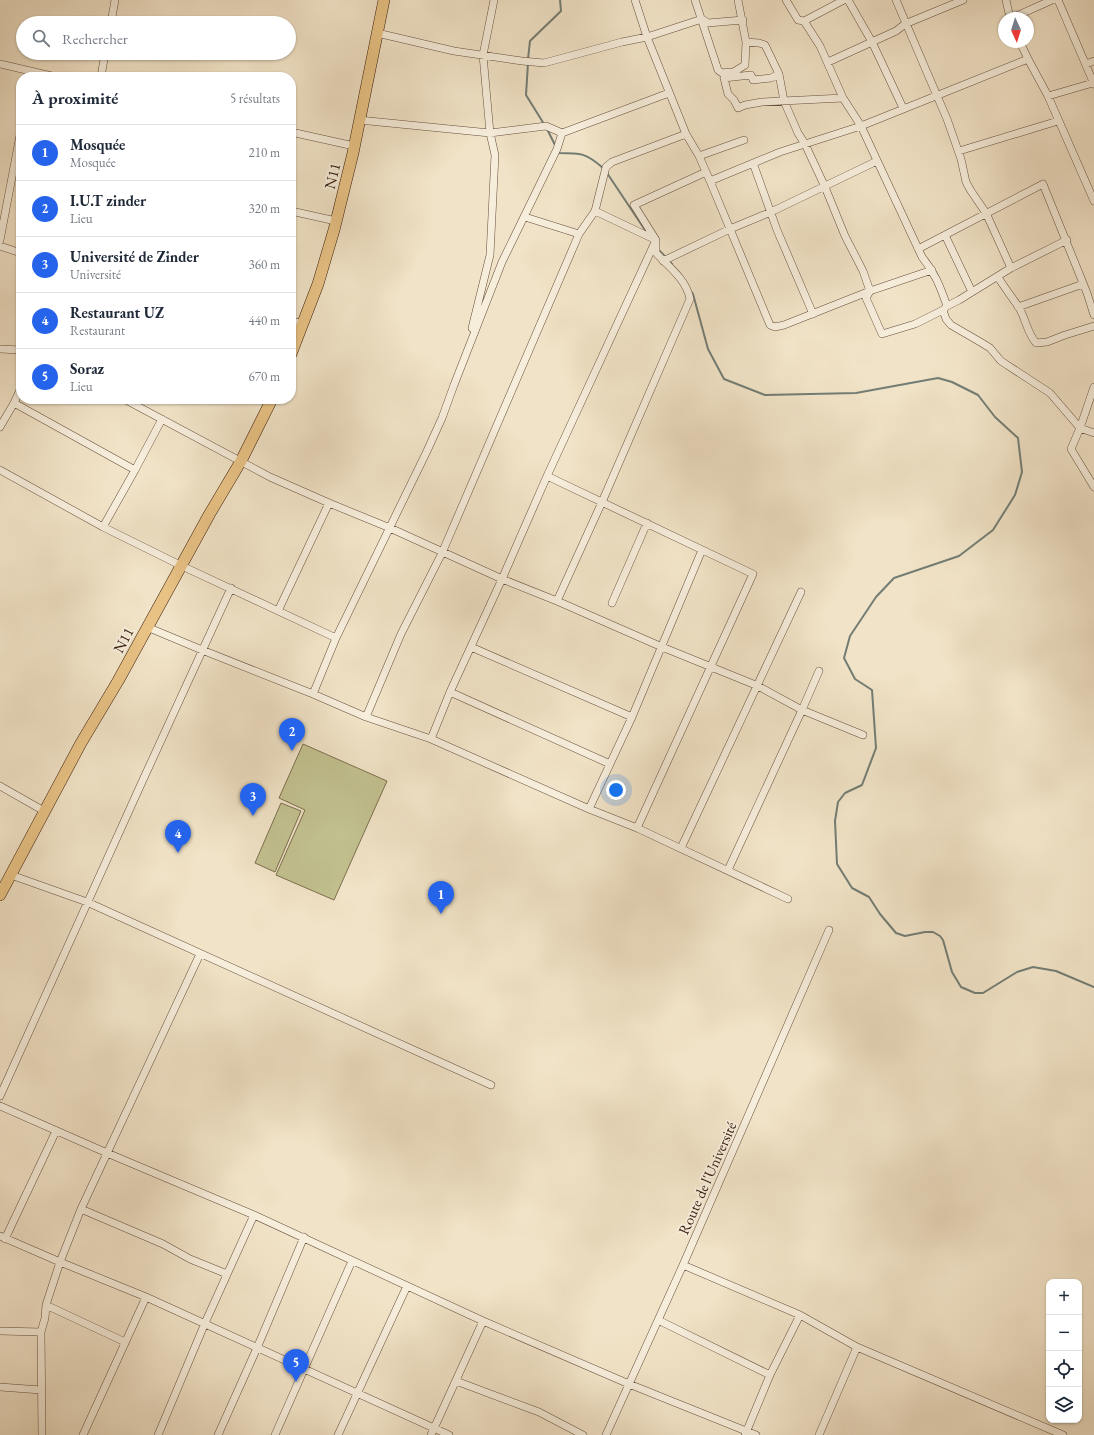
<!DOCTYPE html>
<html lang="fr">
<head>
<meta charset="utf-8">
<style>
  body { margin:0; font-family:"EB Garamond",serif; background:#f2f2f3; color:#1f2937 }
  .controls { position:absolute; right:12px; bottom:12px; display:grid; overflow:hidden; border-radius:8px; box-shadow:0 1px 3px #0004 }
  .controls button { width:36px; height:36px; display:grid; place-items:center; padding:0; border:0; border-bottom:1px solid #e0e1e3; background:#fff; color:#1f2937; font:20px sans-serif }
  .compass { position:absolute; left:998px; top:12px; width:36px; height:36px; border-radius:50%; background:#fff; box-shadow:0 1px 3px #0004; rotate:176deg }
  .you { position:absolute; left:616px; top:790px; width:14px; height:14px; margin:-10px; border:3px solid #fff; border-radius:50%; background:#1a73e8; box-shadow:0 0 0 6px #1a73e833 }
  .badge { display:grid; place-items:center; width:26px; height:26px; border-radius:50%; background:#2563eb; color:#fff; font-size:13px; font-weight:700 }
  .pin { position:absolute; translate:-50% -33px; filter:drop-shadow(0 1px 2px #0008) }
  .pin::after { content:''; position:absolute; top:21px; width:14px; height:12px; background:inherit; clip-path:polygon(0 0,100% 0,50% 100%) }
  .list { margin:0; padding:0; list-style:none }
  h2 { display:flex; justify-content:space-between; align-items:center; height:52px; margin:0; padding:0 16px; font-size:17px }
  h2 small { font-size:13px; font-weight:400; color:#747a83 }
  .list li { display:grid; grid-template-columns:26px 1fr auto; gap:12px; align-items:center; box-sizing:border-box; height:56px; padding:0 16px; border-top:1px solid #e0e1e3 }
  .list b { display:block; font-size:15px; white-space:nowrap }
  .list p { margin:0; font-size:13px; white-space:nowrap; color:#747a83 }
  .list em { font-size:13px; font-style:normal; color:#747a83 }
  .icon { flex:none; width:22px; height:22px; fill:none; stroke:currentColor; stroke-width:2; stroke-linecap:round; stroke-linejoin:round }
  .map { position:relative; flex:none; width:1094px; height:1435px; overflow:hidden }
  .search { position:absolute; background:#fff; box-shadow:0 1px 3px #0004; left:16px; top:16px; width:280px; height:44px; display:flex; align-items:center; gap:10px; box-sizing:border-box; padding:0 14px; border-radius:22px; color:#747a83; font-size:15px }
  .panel { position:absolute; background:#fff; box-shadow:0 1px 3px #0004; left:16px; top:72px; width:280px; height:332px; border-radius:16px }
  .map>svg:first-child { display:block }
  .green { fill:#c2c190; stroke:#7d6e4e }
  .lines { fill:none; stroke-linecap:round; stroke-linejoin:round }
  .stream { stroke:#737d74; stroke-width:2 }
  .street-casing { stroke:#664e3c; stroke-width:8 }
  .primary-casing { stroke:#381c0d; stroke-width:12 }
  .street { stroke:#f6eddb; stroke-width:7 }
  .primary { stroke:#e8c284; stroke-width:11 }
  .labels { text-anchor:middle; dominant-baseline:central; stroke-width:4; stroke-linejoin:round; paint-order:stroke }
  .street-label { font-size:15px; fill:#381c0d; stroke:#f6eddb }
</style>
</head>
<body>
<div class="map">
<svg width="1094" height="1435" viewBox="0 0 1094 1435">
  <rect width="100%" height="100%" fill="#f1e3c7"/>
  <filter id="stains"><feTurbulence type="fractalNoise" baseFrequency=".005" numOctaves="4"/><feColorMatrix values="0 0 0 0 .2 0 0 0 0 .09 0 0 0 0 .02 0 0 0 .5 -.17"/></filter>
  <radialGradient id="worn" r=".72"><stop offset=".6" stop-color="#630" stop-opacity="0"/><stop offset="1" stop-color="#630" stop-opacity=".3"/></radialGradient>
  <!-- green -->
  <path class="green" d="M303,744L387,781L334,900L276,875L305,810L279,798Z
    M281,803L301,811L275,872L255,863Z"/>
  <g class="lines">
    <!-- stream -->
    <path class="stream" d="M528,59L530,41L561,11L560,0
      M528,63L526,95L544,124
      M547,129L556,147
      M558,151L559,153C581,153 586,153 603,168
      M607,173L647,233
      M658,249L672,264
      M690,290L693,294L708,349L724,379L765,395L856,393L938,378L952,382L978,395L995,417L1018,438L1022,472L1015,495L993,530L959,556L894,578L876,597L850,636L844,658L855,679L872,690L876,748L862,785L845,793L838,802L835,821L837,864L852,888L869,897L880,914L896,933L905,936L925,932H933L940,936L943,940L952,972L961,987L975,993H983L1017,972L1033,967L1056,971L1094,987"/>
    <defs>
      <path id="street" d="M635,0L647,37L686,134L699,156L710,181L770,325L775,327L784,325L870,291L866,298L882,334L915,324L943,310L946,319L951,325L982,343L990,348L1001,361L1050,393L1080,428L1071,449L1094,487
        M695,0L718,70L722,73L730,72
        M786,0L798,20L804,21L820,46L843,98L861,126L922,257C935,273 940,286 947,306L943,310
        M848,0L872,42L903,108
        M896,0L947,119L961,159L966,182L971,191L986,213L1011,268
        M1006,0L1010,18
        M1058,0L1094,84
        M1012,18L1052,0
        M804,21L844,0
        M111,23L115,0
        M377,33L454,51L522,61L544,63L622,42L647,37L702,19L708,23L743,20
        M746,42L759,43L765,45L779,74
        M1020,42L1028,59L1048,96L1094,201
        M828,62L896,31L905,24L963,0
        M0,64L56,77
        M1086,64L1094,61
        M101,77L105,53
        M724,78L751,75L753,80L771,78L779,74L784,101L798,133L805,144L825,187L845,236L863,271L870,291L932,270
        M724,78L728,94L734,100L738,108L745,105L762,102L843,98
        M724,78L745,65L746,42L738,0
        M1048,96L1093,83
        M359,120L490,133L546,126L562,133L669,93
        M291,132L354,146
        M959,151L1058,121
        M699,156L744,140
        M753,163L777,230L813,314
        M710,181L780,152L861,126L1028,59
        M291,211L336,221
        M525,217L579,234
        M945,235L972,292
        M0,240L21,130
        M0,246L21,253
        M918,249L1043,184L1087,293L1094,315
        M663,261L730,229L771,212L877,161
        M998,277C1004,287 1011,296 1018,306C1026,318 1026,331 1036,343L1047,342L1065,335L1094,326
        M947,306L959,300L1011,268L1067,240
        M1018,307L1083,284
        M291,321L304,324
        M472,328L490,255L495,155L490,133L483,55L494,0
        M0,349L21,350
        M1094,387L1080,428L1094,433
        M21,388L14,403L135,470
        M124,399L270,477L329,503L390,528L502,579L557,601L662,647L758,686L802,710L863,735
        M0,427L14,403
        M0,470L103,527L182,566L336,638
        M547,476L753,574L637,828
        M103,527L135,470L162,419
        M557,601L602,502L690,299C686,279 669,267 656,253V240L634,205L706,172
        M612,603L647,523
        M278,611L329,503
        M147,627L202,650L313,694L366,717L431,739L589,809L637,828L788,899
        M471,647L632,717
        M450,692L610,764
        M313,694L336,638L427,451L442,418L454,385L502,262L557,149L562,133
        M366,717L401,634L442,553L579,234L595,211L606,167L612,162L686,134
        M431,739L450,692L502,579L547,476L656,240L595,211
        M0,786L44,811
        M589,809L632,717L702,550
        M681,848L801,592
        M728,870L802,710L819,671
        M11,875L87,902L491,1085
        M0,1096L142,782L231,588
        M0,1106L107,1153L254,1215L483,1321L629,1384L756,1435
        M81,1209L163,1244L190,1259L227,1274
        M0,1236L60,1262L146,1297L449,1435
        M5,1239L56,1131
        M683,1265L800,1315L857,1347L1063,1435
        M46,1305L125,1342
        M658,1320L770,1375
        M0,1331L41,1332
        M456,1381L539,1412L583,1435
        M0,1387L41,1390
        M42,1435L41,1332L45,1318L46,1305L60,1262L81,1209L200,954
        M83,1435L146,1297
        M158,1435L205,1323L254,1215
        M218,1435L257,1348L304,1237
        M275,1435L352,1261
        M338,1435L407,1286
        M431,1435L483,1321
        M606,1435L683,1265L829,930
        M745,1435L770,1375L800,1315
        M819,1435L857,1347"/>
      <path id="primary" d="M291,354L318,284L334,230L353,153L384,0
        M0,895L81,743L118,681L209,515L241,461L272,399"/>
    </defs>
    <!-- street casing -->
    <use href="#street" class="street-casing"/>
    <!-- primary casing -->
    <use href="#primary" class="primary-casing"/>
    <!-- street -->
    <use href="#street" class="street"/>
    <!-- primary -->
    <use href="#primary" class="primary"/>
  </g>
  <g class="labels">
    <!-- street labels -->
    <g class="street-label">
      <text transform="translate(332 176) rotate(-76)">N11</text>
      <text transform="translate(123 640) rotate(-62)">N11</text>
      <text transform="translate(707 1178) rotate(-66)">Route de l'Université</text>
    </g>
  </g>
  <rect width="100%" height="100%" filter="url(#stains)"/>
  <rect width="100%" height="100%" fill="url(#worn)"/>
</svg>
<div class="controls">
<button>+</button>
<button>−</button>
<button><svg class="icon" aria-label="locate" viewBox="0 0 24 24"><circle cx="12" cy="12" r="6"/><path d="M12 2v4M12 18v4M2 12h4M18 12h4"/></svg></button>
<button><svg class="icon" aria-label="layers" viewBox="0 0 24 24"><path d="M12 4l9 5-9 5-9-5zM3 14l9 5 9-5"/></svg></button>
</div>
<svg class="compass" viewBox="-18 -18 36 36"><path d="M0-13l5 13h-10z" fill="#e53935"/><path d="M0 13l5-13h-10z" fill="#747a83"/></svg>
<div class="you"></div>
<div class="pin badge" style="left:441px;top:914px">1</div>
<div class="pin badge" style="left:292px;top:751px">2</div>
<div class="pin badge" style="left:253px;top:816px">3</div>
<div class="pin badge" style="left:178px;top:853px">4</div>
<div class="pin badge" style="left:296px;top:1382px">5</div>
<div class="search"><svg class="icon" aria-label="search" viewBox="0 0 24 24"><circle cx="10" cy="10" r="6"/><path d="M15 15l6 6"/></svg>Rechercher</div>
<section class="panel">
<h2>À proximité<small>5 résultats</small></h2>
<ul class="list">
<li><span class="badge">1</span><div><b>Mosquée</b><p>Mosquée</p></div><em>210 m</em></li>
<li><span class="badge">2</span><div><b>I.U.T zinder</b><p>Lieu</p></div><em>320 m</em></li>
<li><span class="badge">3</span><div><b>Université de Zinder</b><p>Université</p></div><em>360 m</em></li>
<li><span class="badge">4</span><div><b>Restaurant UZ</b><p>Restaurant</p></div><em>440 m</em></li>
<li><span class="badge">5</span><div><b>Soraz</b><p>Lieu</p></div><em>670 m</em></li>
</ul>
</section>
</div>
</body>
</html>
